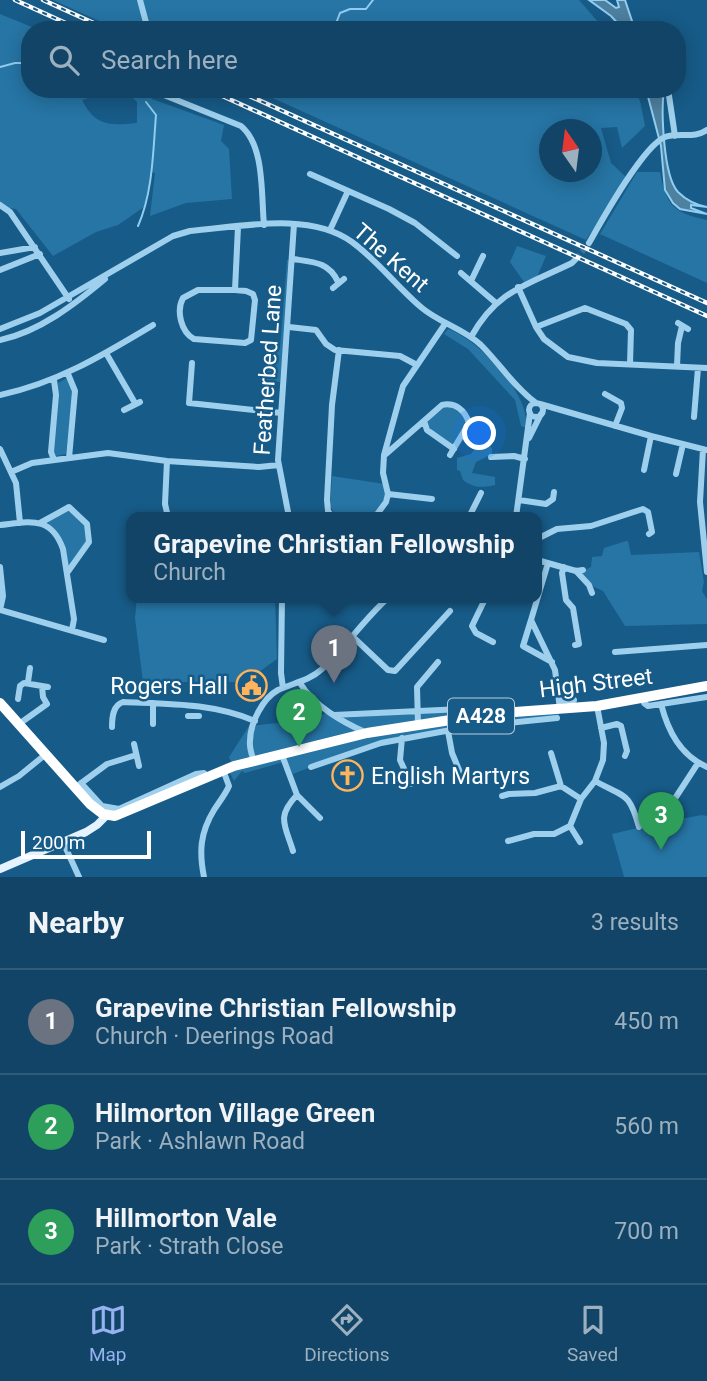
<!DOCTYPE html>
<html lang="en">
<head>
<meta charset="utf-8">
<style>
  body { margin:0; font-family:Roboto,sans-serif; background:#1a4b6c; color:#f1f3f6 }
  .compass { position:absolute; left:539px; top:119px; width:63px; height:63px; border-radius:50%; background:#146; box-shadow:0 4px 18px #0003; rotate:346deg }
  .scale { position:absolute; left:21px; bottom:18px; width:130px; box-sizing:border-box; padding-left:7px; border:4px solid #fff; border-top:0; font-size:19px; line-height:24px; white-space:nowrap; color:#fff; -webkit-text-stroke:5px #175b88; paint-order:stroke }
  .you { position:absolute; left:480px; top:434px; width:24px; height:24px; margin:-18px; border:5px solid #fff; border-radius:50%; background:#1a73e8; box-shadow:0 0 0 10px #1a73e833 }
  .badge { display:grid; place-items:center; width:46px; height:46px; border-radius:50%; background:#95b2f1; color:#fff; font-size:23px; font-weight:700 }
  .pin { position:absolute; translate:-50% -58px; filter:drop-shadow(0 2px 4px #0008) }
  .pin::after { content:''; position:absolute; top:37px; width:24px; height:21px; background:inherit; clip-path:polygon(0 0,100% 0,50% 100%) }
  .popup { position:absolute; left:126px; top:512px; width:416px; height:91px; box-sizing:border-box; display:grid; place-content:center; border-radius:14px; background:#146; filter:drop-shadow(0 2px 5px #0005); font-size:23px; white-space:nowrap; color:#9cb0bf }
  .popup b { font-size:26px; color:#f1f3f6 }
  .popup::after { content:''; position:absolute; left:50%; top:100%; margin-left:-14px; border:14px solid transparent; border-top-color:#146 }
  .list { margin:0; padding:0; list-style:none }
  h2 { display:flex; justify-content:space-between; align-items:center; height:91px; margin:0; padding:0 28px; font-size:30px }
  h2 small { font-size:23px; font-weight:400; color:#9cb0bf }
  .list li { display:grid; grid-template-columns:46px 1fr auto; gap:21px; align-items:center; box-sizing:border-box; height:105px; padding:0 28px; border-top:2px solid #305c7a }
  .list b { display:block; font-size:26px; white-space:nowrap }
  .list p { margin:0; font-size:23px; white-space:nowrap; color:#9cb0bf }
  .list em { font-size:23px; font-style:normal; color:#9cb0bf }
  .icon { flex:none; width:38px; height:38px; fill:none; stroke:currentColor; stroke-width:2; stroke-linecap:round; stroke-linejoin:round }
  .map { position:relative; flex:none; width:707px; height:877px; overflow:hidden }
  .search { position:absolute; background:#146; box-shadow:0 4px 18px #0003; left:21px; right:21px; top:21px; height:77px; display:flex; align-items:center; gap:18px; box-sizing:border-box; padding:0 24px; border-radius:28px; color:#9cb0bf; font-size:26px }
  .sheet { height:406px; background:#146 }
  nav { display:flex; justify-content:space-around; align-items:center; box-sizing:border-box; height:98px; border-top:2px solid #305c7a; background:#146; font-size:19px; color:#9cb0bf }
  nav a { display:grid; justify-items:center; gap:4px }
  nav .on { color:#95b2f1 }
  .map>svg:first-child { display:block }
  .green { fill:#2675a5; fill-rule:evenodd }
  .water { fill:#4e80a0; stroke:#90cdf0; stroke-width:2 }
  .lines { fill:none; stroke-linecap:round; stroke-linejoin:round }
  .stream { stroke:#90cdf0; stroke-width:2 }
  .minor-tunnel { stroke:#3a749a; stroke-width:6; stroke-dasharray:6 3; stroke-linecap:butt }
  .minor { stroke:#9ed0ee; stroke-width:6 }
  .major { stroke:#e5f3ff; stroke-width:8 }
  .highway { stroke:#fff; stroke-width:10 }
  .rail-casing { stroke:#fff; stroke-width:4.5 }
  .rail { stroke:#175b88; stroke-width:2; stroke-dasharray:5; stroke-linecap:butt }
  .labels { text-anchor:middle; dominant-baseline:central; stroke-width:5; stroke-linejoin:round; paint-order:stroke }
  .shield { fill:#175b88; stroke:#b9cedb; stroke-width:2 }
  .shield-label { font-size:21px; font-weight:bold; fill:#fff }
  .street-label { font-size:23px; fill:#fff; stroke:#175b88 }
  .poi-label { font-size:23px; fill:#fff; stroke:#175b88; text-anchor:end }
</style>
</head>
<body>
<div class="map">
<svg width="707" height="877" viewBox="0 0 707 877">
  <rect width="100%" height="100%" fill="#175b88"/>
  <!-- green -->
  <path class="green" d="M53,0H579L605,30H119Z
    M0,14L39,30H30V89H145L152,99L224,125L221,141L229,149L232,199L186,203L150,216L155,173L152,172L144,207L118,225L96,232L53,256L16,209L9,208L0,203ZM113,90L130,95L137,102V123C110,126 95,126 82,100Z
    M253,89H634L640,101L645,126L622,148L617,127L601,128L611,163L627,178L586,240ZM550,130H592V172H550Z
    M637,172H660C666,206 674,213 707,220V283L600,234Z
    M517,246L546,256L537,277L524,282L510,262Z
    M287,260H291L280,382L265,380L268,347L280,348Z
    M448,329C478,339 531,394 526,428L521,426L515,400L468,349L444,334Z
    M67,378L73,390L66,454L56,456L53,453L58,383Z
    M448,405L464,415L467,421L454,444L451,445L427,427L426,421Z
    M484,442L492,448V454L476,462L472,473L495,477V485C483,488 473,488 463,480L460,471L457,470V458L471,454L479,443Z
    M332,476L384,484C389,498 379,507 371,517H337L330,506Z
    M66,508L85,525L87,540L70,566L67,564L64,549L45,523Z
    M626,541H628L631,555L699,552L704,582L702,591L707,599V624L625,626L603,591L594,587L579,573L591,567L592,557L602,556L604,548Z
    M137,597H275L277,659L259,672L258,676L234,682H143L135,618Z
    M456,710L457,721L559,711V716L369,744L293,774L287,761L245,773L242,771L234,781L230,773L235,770L229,757L249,726L306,720L327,713L343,718Z
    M702,815L707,816V877H624L612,834L658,823Z"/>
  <!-- water -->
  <path class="water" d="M589,0H605L616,8L619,7L617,0H625L635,30H624L611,16Z
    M646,89L658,91L664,89C661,110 663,176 678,192C686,200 696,205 707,207L691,205V208L707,214L680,209L673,203L665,190L661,146Z"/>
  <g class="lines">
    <!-- stream -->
    <path class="stream" d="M158,30H159
      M289,30L297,26L325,30
      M330,30L335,26L340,13L350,9H366L373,0
      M0,67L15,63H30
      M138,226C153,192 153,151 156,115L146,102"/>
    <!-- minor-tunnel -->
    <path class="minor-tunnel" d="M576,259L589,243"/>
    <!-- minor -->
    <path class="minor" d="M140,0L148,30
      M677,69L678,68
      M149,89L241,126C265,146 261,195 264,225
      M668,89L675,136
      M310,174L389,209L415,223L457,256
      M0,205L10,212L69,299
      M330,230L348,191
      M589,243C602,220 643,146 665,137C678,132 695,139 707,130
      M0,253L35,247
      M293,259C313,262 329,262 338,282
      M0,270L40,254
      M461,273L496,303
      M471,281L483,256
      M518,287L536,327L544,339L568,357L597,363L707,368
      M333,288L344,279
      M235,290H198L183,298C176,311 181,332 194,339L245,343L251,340L255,300L253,294L246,291L235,290L238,227
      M678,323L688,329
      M289,327L316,330L326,344L335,350L400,356L417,365
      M536,327L585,308L626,324L631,330L630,364
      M0,329L40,313L173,236L190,231C239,227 309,211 352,242C378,261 398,288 422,308C440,323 464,329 481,345C500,364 514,387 536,403
      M471,337C497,290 527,285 572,263L576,259
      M0,340C39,332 75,304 105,279
      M106,353L135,403
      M192,363L189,403L281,413
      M677,366L678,343L682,326
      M68,374L75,391L69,458
      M54,380L56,395L51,452L54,460
      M605,394L621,403L622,408L615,426
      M0,395C57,383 103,355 153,325
      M529 410a7 7 0 1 1 14 0a7 7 0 1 1-14 0Z
      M540,404L651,436L707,450
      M124,410L140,402
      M694,417L698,368
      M424,421L427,430L454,449
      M529,438L541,414
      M0,449L16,483L20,523
      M703,449L700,502L707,572
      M386,454L442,405C455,402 465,410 469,423L450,455
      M491,457L514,456L525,459
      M167,461L165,504L168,517
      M644,470L651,436
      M11,472L32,463L108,453L167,461L259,467L279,465
      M676,474L683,444
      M388,494L432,499
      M519,500L546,504L553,499L554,492
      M289,517L278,460L294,224
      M332,517L328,511L327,500L332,405L339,350
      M375,517L386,502L388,494L383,473L384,455L403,386L445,324
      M469,517L481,493
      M516,517L530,413
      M40,523L69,507L87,524L89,542L67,573
      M0,525C29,522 51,515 63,549L74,619L72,630
      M537,539L557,529L591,526L643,509L648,512L652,532L649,534
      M537,560L576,571L583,570
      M548,563L531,620L555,670L560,709
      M0,567L3,596L0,610
      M564,567L562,573L566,600L573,608L579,644L575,645
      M576,571L589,585L592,593
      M282,597L281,673L283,688
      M486,597L472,626L476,633L493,642
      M0,610L104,640
      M531,620L523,646L552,662
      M352,636L388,670L395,671L450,611
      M615,652L707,645
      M28,682L30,668
      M300,683C313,705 342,722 365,732
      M642,698L644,703L648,706L707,697
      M18,699L20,686L24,683L48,687
      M559,701L574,700
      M153,703V724
      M661,704C668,731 680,755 707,767
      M334,715L483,708L484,725
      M188,716H199
      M19,724L47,704L43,697L42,686
      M418,724L417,687L438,662
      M112,727C112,717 113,705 123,702C169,704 213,703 255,721
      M601,728L617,724L621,726L627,751L625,756
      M448,731L452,753L462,777
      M402,738L400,760L411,784
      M134,744L139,766
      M551,753L561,786
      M282,755L297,795C276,817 285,825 293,851
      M254,762C252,755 249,748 250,741C250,723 263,698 278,690C293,683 309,681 322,669C346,647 364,619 389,597
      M311,767L381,743L467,727L557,718
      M595,781C625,798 629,791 639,827
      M81,783L102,806L119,809L196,774L204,773L208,777
      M80,784L107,764L136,755
      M0,787L19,776L46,754
      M297,795L320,818
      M502,796L509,794L535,793L561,786L581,799
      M674,800L698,763
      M570,826L580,842
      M508,841L534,834H554L570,826L581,799L595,781L603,760L604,743L597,706
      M63,842L79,877
      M204,877C199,852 200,833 214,810C219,802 225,795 229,786L223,770"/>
    <!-- major -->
    <path class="major" d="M0,869L86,832L97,825L106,816"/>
    <!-- highway -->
    <path class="highway" d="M0,703L90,804L103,814L115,816L234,766L367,733L489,714L597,706L707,686"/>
    <defs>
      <path id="rail" d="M15,0L81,30
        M43,0L109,30
        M207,89L707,316
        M234,89L707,303"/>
    </defs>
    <!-- rail casing -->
    <use href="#rail" class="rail-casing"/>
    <!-- rail -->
    <use href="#rail" class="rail"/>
  </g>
  <!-- icons -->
  <defs>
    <symbol id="civic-ring" viewBox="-11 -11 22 22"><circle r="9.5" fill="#175b88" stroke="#ffb35b" stroke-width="1.5"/><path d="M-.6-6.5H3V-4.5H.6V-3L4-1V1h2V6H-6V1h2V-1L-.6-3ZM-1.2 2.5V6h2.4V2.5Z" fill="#ffb35b"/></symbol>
    <symbol id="church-ring" viewBox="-11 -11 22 22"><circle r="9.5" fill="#175b88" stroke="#ffb35b" stroke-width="1.5"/><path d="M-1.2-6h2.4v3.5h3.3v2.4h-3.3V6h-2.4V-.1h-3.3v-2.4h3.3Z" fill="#ffb35b"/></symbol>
  </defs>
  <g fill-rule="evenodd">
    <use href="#civic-ring" x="234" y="668" width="35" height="35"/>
    <use href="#church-ring" x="330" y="758" width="35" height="35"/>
  </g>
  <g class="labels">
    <!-- shield labels -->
    <rect class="shield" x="448" y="698.5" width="66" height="35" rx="5"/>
    <g class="shield-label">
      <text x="481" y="716">A428</text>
    </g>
    <!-- street labels -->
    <g class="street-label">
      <text transform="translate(391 258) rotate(41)">The Kent</text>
      <text transform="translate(268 370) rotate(-86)">Featherbed Lane</text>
      <text transform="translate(596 683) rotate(-7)">High Street</text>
    </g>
    <!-- poi labels -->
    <g class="poi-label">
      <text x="228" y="686">Rogers Hall</text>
      <text x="371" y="776" text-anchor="start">English Martyrs</text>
    </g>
  </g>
</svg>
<svg class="compass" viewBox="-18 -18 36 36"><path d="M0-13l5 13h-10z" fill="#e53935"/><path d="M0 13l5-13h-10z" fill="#9cb0bf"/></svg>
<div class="scale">200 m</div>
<div class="you"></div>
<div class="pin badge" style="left:334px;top:683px;background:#6b7280">1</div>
<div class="popup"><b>Grapevine Christian Fellowship</b>Church</div>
<div class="pin badge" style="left:299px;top:747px;background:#2e9e5b">2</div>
<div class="pin badge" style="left:661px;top:850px;background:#2e9e5b">3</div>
<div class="search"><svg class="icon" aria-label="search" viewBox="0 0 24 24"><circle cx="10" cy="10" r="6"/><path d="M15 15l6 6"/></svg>Search here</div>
</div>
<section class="sheet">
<h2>Nearby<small>3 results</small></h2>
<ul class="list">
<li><span class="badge" style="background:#6b7280">1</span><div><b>Grapevine Christian Fellowship</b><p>Church · Deerings Road</p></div><em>450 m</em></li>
<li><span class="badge" style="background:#2e9e5b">2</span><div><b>Hilmorton Village Green</b><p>Park · Ashlawn Road</p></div><em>560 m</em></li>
<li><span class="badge" style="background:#2e9e5b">3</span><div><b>Hillmorton Vale</b><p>Park · Strath Close</p></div><em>700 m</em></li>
</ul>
</section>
<nav>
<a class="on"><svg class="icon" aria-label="map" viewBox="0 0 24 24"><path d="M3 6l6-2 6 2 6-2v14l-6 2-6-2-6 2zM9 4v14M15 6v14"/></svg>Map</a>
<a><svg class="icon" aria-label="directions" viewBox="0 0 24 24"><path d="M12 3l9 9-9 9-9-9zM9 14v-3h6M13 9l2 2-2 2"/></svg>Directions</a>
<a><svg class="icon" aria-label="saved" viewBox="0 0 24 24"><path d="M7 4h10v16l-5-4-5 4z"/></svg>Saved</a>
</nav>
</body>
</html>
